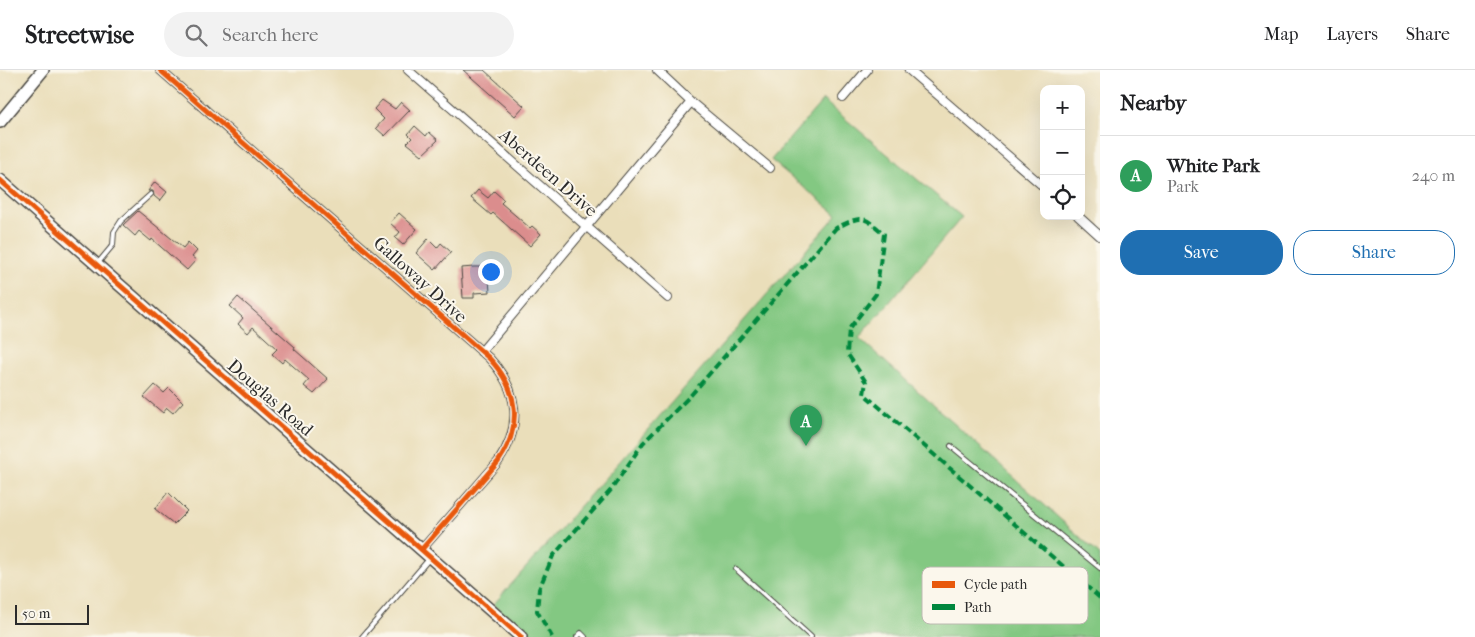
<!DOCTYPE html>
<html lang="en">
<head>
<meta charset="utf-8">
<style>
  body { margin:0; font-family:"IM FELL French Canon",serif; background:#f2f2f2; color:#202124 }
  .controls { position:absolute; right:15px; top:15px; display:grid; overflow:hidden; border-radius:10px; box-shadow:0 5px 20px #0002 }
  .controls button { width:45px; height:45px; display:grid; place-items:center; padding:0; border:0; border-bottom:1px solid #e0e0e0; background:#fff; color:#202124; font:25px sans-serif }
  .scale { position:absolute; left:15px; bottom:12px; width:74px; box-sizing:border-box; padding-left:5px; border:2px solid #2b2b2b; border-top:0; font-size:14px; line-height:18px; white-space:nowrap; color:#2b2b2b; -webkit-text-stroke:4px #fbf7ec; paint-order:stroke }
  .you { position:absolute; left:490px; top:201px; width:18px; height:18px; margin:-12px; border:4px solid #fff; border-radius:50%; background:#1a73e8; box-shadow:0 0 0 8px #1a73e833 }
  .badge { display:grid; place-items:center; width:32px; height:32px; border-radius:50%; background:#1f6fb2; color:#fff; font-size:16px; font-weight:700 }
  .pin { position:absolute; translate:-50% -41px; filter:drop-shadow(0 1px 2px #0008) }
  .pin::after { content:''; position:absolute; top:26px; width:18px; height:15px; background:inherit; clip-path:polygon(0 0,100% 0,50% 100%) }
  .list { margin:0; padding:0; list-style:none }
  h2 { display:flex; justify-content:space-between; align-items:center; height:65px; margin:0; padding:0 20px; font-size:21px }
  h2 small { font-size:16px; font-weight:400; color:#757577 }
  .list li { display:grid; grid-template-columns:32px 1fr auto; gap:15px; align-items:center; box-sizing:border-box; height:80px; padding:0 20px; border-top:1px solid #e0e0e0 }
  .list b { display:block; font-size:19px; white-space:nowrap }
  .list p { margin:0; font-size:16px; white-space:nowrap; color:#757577 }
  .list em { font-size:16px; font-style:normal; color:#757577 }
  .actions { display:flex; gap:10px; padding:15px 20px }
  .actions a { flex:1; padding:11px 0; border:1px solid #1f6fb2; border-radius:20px; text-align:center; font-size:18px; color:#1f6fb2 }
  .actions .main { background:#1f6fb2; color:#fff }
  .icon { flex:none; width:28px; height:28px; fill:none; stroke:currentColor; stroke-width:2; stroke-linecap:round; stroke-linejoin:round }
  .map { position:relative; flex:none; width:1100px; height:567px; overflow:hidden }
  header { display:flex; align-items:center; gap:30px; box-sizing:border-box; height:70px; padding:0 25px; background:#fff; border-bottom:1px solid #e0e0e0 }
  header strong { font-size:24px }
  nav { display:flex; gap:28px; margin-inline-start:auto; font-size:18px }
  .search { width:350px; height:45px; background:#f2f2f2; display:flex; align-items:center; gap:12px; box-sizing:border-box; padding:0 18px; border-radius:28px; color:#757577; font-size:19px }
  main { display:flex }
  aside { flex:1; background:#fff }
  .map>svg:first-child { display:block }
  .green { fill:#83c882; stroke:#577a56 }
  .building { fill:#db8d8d }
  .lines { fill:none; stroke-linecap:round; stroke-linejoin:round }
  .lane-casing { stroke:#484640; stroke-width:6 }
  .street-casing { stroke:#484640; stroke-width:10 }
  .secondary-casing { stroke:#484640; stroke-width:14 }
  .lane { stroke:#fff; stroke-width:4 }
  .street { stroke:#fff; stroke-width:8 }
  .secondary { stroke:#fff; stroke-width:11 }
  .quiet { stroke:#00873e; stroke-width:4; stroke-dasharray:8 4; stroke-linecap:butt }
  .cycleway-casing { stroke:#fbf7ec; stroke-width:8 }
  .cycleway { stroke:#e8590c; stroke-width:5 }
  .labels { text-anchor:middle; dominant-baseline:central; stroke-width:4; stroke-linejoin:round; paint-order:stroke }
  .street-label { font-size:18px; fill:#2b2b2b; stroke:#fbf7ec }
  .key { fill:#fbf7ec; stroke:#bdbab2; stroke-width:1 }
  .key-label { font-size:14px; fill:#2b2b2b }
</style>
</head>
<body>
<header>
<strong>Streetwise</strong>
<div class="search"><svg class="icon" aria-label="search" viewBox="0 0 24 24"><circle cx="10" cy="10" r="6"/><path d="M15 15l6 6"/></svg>Search here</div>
<nav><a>Map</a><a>Layers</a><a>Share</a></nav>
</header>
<main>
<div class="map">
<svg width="1100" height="567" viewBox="0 0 1100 567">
  <rect width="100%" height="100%" fill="#fbf7ec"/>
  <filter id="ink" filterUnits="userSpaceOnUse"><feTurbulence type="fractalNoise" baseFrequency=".02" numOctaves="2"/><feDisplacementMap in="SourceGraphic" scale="10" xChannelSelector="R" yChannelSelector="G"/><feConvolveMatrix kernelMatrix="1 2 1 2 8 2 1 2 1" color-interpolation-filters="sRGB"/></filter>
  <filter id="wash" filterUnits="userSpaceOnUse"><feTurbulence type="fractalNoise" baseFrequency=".0096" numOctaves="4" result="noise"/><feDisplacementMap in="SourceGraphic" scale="20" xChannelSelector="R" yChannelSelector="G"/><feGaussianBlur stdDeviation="1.12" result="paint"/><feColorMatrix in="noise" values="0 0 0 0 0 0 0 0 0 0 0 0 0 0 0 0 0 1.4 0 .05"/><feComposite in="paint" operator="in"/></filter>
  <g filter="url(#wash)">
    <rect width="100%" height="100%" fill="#eadeba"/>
    <!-- green -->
    <path class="green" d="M823,30L962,147L859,268L1100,485V567H530L493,535L837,145L771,90Z"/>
    <g id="blocks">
      <!-- building -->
      <path class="building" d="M463,0H484L524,36L515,46Z
        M382,30L395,39L401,32L410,40L385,66L376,58L384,49L374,39Z
        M415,56L426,66L429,62L438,70L422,85L407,73L412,68L408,64Z
        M155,112L167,122L160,131L154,126L153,121H148Z
        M478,120L488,128L494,121L504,130L501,133L530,158L532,156L541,164L530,176L493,143L491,145L471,128Z
        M138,141L183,178L188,172L197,181L192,187L196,190L187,200L152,169L151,171L139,161L135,166L123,155Z
        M399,143L417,159L403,175L395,168L400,162L390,153Z
        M428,169L437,178L441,173L451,182L435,200L416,183Z
        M474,197H488L490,222L474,223V228H463L461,198Z
        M238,227L295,277L294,279L328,309L314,324L304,316L309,310L285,289L282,293L272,284L277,279L253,257L248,263L238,254L243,248L230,236Z
        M155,315L164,323L169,318L183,332L173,343L167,338L163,343L144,327Z
        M168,422L187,441L174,454L155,439Z"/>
    </g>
  </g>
  <g filter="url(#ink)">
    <use href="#blocks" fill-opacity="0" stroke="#484640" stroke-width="1"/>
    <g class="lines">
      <defs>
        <path id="lane" d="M98,193L113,175L114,162L121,151L151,124
          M951,376L1100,498
          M736,499L811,567
          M362,567L429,489
          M577,567L581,563L585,567"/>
        <path id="street" d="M160,0L489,288C519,320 523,356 498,392L422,479
          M408,0L668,228
          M657,0L691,32L770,98
          M909,0L1044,117
          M843,28L867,0
          M1078,146L1100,166
          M481,282L691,32"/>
        <path id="secondary" d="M0,52L43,0
          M0,110L521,567"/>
      </defs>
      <!-- lane casing -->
      <use href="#lane" class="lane-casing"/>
      <!-- street casing -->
      <use href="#street" class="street-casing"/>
      <!-- secondary casing -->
      <use href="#secondary" class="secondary-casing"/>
      <!-- lane -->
      <use href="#lane" class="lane"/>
      <!-- street -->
      <use href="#street" class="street"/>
      <!-- secondary -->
      <use href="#secondary" class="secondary"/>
      <!-- quiet -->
      <path class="quiet" d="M552,567L537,541L539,519L553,486L611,420L643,373L691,325L836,158C862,145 863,145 884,164L876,224L849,259L847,283L866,312L864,324L1100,528"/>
      <defs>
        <path id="cycleway" d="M160,0L489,288C519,320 523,356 498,392L422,479
          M0,110L521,567"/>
      </defs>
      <!-- cycleway casing -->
      <use href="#cycleway" class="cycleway-casing"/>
      <!-- cycleway -->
      <use href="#cycleway" class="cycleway"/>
    </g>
  </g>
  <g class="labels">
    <!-- street labels -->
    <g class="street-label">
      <text transform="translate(548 103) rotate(41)">Aberdeen Drive</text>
      <text transform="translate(420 210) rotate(42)">Galloway Drive</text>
      <text transform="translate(270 328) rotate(41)">Douglas Road</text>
    </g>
  </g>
  <!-- legend -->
  <rect x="922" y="497" width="166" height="57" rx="8" class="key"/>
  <rect x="932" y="511" width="23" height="7" fill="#e8590c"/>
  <rect x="932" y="534" width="23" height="6" fill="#00873e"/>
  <g class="key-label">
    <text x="964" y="519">Cycle path</text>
    <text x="964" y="542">Path</text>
  </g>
</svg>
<div class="controls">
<button>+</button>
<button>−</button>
<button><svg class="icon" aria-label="locate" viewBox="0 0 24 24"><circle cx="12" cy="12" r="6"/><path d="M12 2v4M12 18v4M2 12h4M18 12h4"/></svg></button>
</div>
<div class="scale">50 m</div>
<div class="you"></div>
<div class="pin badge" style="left:806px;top:376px;background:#2e9e5b">A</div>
</div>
<aside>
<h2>Nearby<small></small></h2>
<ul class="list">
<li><span class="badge" style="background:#2e9e5b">A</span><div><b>White Park</b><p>Park</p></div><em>240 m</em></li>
</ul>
<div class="actions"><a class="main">Save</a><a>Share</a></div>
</aside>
</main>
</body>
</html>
